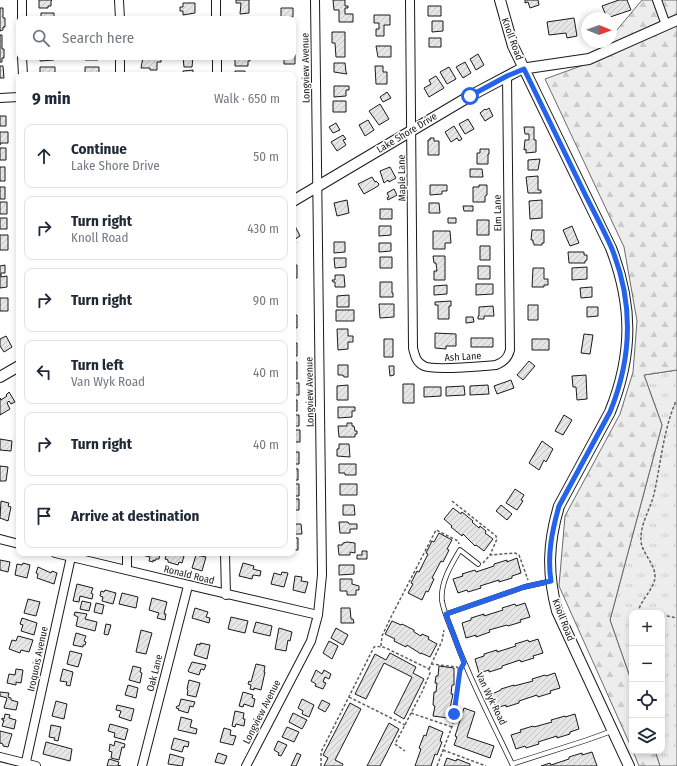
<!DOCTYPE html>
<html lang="en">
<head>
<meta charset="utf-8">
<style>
  body { margin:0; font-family:"Fira Sans Condensed",sans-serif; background:#f2f2f3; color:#1f2937 }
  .controls { position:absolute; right:12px; bottom:12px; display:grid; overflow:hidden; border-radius:8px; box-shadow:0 2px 6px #0003 }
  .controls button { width:36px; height:36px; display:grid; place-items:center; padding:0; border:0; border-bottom:1px solid #e0e1e3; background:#fff; color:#1f2937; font:20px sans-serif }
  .compass { position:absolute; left:581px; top:12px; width:36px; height:36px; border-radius:50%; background:#fff; box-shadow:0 2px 6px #0003; rotate:91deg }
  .stop { position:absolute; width:12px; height:12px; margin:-9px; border:3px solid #2563eb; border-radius:50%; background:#fff }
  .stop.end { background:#2563eb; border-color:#fff; box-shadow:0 1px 4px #0008 }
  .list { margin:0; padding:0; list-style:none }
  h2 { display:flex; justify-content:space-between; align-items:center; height:52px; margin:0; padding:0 16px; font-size:17px }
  h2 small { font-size:13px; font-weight:400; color:#747a83 }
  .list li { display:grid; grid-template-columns:26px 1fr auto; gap:12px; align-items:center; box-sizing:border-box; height:64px; margin:0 8px 8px; padding:0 8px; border:1px solid #e0e1e3; border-radius:8px }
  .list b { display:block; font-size:15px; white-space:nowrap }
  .list p { margin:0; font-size:13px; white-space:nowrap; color:#747a83 }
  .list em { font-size:13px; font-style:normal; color:#747a83 }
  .icon { flex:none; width:22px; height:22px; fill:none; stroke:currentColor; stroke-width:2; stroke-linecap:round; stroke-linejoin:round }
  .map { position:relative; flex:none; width:677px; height:766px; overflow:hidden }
  .search { position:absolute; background:#fff; box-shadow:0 2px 6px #0003; left:16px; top:16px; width:280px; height:44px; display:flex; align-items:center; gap:10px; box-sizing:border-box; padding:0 14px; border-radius:8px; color:#747a83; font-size:15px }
  .panel { position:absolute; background:#fff; box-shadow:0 2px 6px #0003; left:16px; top:72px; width:280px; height:484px; border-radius:8px }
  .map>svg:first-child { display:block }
  .grass { fill:url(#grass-tufts); stroke:#6a6a6a }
  .forest { fill:url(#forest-firs); stroke:#6a6a6a }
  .building { fill:url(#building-hatch); stroke:#1a1a1a }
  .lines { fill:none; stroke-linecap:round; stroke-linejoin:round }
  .service-casing { stroke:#1a1a1a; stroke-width:5.5 }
  .minor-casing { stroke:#1a1a1a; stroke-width:10 }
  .tertiary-casing { stroke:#1a1a1a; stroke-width:12 }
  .path { stroke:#5f5f5f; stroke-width:1.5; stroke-dasharray:3 2; stroke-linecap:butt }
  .service { stroke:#fff; stroke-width:4 }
  .minor { stroke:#fff; stroke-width:8 }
  .tertiary { stroke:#fff; stroke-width:10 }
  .route { stroke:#2563eb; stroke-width:5 }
  .labels { text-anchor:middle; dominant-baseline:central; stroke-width:3; stroke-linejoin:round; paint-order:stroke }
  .street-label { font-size:10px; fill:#1a1a1a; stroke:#fff }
</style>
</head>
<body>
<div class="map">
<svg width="677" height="766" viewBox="0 0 677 766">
  <defs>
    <pattern id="grass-tufts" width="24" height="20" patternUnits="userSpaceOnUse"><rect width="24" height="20" fill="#ededed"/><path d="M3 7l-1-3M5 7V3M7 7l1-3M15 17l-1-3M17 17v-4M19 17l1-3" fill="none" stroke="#cbcbcb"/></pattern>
    <pattern id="forest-firs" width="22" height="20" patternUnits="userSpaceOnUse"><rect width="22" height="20" fill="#ededed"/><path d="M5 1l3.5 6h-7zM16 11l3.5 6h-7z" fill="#cbcbcb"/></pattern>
    <pattern id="building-hatch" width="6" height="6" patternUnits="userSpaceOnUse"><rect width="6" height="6" fill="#e6e6e6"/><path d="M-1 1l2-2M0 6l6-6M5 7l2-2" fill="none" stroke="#c5c5c5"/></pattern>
  </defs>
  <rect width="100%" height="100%" fill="#fff"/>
  <!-- grass -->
  <path class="grass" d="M677,370V766H660L655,751H662V613H632V683L610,620L662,425L644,375Z"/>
  <!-- forest -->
  <path class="forest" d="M642,0H677V370L644,375L662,425L610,620L632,683V749L559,586L565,516L620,414L633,372L637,321L624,247L545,79L589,63L607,42H611V37Z
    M633,751H655L660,766H639Z"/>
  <!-- building -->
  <path class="building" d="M39,0H52L51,1V6H48V8H39Z
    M236,0H249V13L240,14L241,3H236Z
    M333,0H345V6H348V8H345V14H353V22H339V10H334Z
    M525,0H538L539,5L530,8L528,2L525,3Z
    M619,0H627L631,10L607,18L602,6Z
    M183,3H195V13L183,15V11H180V7H183Z
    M428,6H441V16H428Z
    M0,8H3V18H5V27H3V30L0,31Z
    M281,8H293V17L281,18Z
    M41,13H54V19H41Z
    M374,15H390V25H384V36H376V29H379V23H374Z
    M574,18L577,36L567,38L566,33L549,35L547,22Z
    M432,21H443V31L432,32Z
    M332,32H345V57H336L335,43H332Z
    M0,35H2V49H4V58H2V62H0Z
    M429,38H441V47H429Z
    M376,46H391V57H378Z
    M293,54H295V64H284V57H293Z
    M478,54L484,65L476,70L470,59Z
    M40,57H54V60L40,61Z
    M85,57H98V60H85Z
    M143,57H161V62H157V70H150V68H141Z
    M183,57H193L192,67H184Z
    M235,57H250V61H248V66H235Z
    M465,62L471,73L463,78L456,67Z
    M334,63H345L346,72L347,74L334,72Z
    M0,66H3L4,78H0Z
    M375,66H383V72H387V84H376Z
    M40,67H55V75H40Z
    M85,67H99V75H85Z
    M449,67L456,79L447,84L440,72Z
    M193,70V75H183V71Z
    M235,71H245V75H233H235Z
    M436,76L444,88L429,97L424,88L431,84L429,80Z
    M334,86H349V90H346V96L334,97Z
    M387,92L391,98L383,102L380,97Z
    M333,101H346V112H333Z
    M380,104L389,119L379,125L369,111Z
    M489,108L493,116L485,121L480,113L485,109L486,110Z
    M0,116H6V126H0Z
    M468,119L474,129L465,134L459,124Z
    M368,120L374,130L365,136L359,125Z
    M336,123L340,130L333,133L329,127Z
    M454,126L462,139L459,141L457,138L451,142L445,132Z
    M524,127H534V140H536V152L526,153V149L524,150L525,140H529V134H525Z
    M0,132H8V143H1L0,145Z
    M343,135L346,139L343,140L346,145L337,151L331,142Z
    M430,138H434V141H439V155H428V140H430Z
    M0,148H6V160H0Z
    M480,149H489V154H488V164H477V153H480Z
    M540,159L538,170H528V160Z
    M0,167H5V181H0Z
    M390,167L396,178L389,182L388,180L384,183L380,171Z
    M470,169H482L483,177H470Z
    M538,176V190H541V193H528L526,177Z
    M372,177L375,182L376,181L379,184L378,186L364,194L358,184Z
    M430,185H447V191H442V194L430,195Z
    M479,185H487V195L485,196V202H473V187H479Z
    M0,187H5V199H0Z
    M394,189L397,195L388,200L387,198L389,197L387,193Z
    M347,200L349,213L337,216L334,203Z
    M542,200V218L530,219L529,201Z
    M0,202H7V214H0Z
    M429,203H439L440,213H429Z
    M463,206H473V211H464Z
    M380,209H392V219H380Z
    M0,218H7V229H0Z
    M448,218H456V223H448Z
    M477,220H489V235H477Z
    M295,226L300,236L294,240L296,243L293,245V227Z
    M379,226H391V235L379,236Z
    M572,226L579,243L570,246L563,230Z
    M532,230H544V243H542V245H534V243H533V240H531Z
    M433,231H450L451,243H445V249H433Z
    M0,235H8V250H0Z
    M334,242H345V252L334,253Z
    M379,243H391V251L379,252Z
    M480,246H490V260H480Z
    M568,252H584V255H587V260L585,261V263H569Z
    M433,256H445V280H434V271H437L436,263H434Z
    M380,257H392V268H380Z
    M334,258H346V267L335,268Z
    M5,265V273H1V277L7,276V287L0,288V266Z
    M293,265H297V278H295V284H293Z
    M478,266H490V279H478Z
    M587,267V279L572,280V268Z
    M533,268H544V279H548V285H544V287H532Z
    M335,275H344L345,287H335V282H333L332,280H335Z
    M380,282H392V293H393V297H380Z
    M476,284H493V294L476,295Z
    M447,285V294L434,295V286Z
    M592,287V297L581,298L580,288Z
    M349,295V307H337V296Z
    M0,298H8V311H0Z
    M451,301V306H449V319H438V305H435V302Z
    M379,304H394V317L380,318Z
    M528,305H538V320H528Z
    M493,306L494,316H484V319H478V316H479V307Z
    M587,307H598V316L587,317Z
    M336,310H354V321H336Z
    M293,315H297V328H293Z
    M466,317H473L474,322L466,323Z
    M337,329H348V336H353V342H348V349L338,350Z
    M435,333L456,334V346H446V349L435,348Z
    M584,334L593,335L590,354L581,353Z
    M6,336L12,347L4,352L0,346V339Z
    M471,338H493V347H471Z
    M384,339H393V357H384Z
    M532,339H549V350H532Z
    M293,343H297V356H293Z
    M529,361L535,366L523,380L517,375Z
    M293,362H297V379H293Z
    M338,365H348V377H344L343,375H338Z
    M389,366H394V375L390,376Z
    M586,375L587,399L577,400L576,387H573L572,376Z
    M511,380L514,388L497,394L494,386Z
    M293,383H299V395H293Z
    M403,384H414V403H403Z
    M348,385V400H337V386Z
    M488,385L489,394L470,395V386Z
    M464,386L465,395L446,396V387Z
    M424,387H441V396L424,397Z
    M9,392L15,402L11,404L9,401L7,403L10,409L0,415V398L1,400L7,396L6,395Z
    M293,400H297V411H293Z
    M338,407H355V411H352V417L338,418Z
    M293,415H299V426H293Z
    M564,415L572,420L563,435L555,431Z
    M347,423H352V426H354L355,431H357V434H355V437H339L338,426H347Z
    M293,430H300V442H293Z
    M0,439L12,441L11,451L0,450Z
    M542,441L553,449L546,462L544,460L539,470L529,463Z
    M339,444H349L350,457L337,456V449H339Z
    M293,452H299V464H293V465Z
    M339,464H356V475H345V473H339Z
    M0,466L8,467L6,481H0Z
    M293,469H298V480H293Z
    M293,484H299V496H293Z
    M340,484H357V495H340Z
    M515,489L524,495L521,500L523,501L517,510L506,503Z
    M293,499H299V510H293Z
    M1,501L9,503L8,506L11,507L8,521L0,518Z
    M343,505H354L355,515H343Z
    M501,505L512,514L507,520L496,511Z
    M453,508L461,514L462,512L473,521L472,522L479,528L480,526L486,531L485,533L493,539L484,551L476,545L475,546L463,534L462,536L451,527L452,526L444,519Z
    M339,522H348L349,524H357V529H350V533H340Z
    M293,524H301L302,534H293Z
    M439,533L452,540L447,549L449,550L443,562L441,561L432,578L434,579L428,592L426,591L422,600L408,593L413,584L411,583L417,571L419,572L428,554L426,553L432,541L434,542Z
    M293,538H298V550H293Z
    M347,542L355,543V553L350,552V555H339L338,545H342L343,543Z
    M362,551H367V559H357V555H362Z
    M143,553H160L159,559H156L155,561L153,560V562L149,561L150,557L142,555Z
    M167,553H173L184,556L182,563L179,562L178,565L168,562V560L165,559Z
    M196,555L206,557L202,571L192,568Z
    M517,558L521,573L512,576V578L499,582V580L480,586L481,588L468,592L467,590L458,593L453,579L463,576L462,574L475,570L476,572L494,566V564L507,560V562Z
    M0,560L10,562L8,572L0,570Z
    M23,563L30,565L27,578L15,575L17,564L22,565Z
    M243,563L254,566L253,569L261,571L260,576L253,575L252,579L239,576Z
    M339,565H354V574L339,575Z
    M38,567L51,573L52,571L57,573L54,584L37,578L38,574L36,573Z
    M282,572L288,573L284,587L271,584L274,573L281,575Z
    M295,576L302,577L301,581L308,582L305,593L293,590Z
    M340,579H352V584L359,586V590H356V595H347V591H340Z
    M77,584L93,588L91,593L93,594L92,599L80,596L79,602L73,601Z
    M105,590L116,593L113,604L102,601L103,597L100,596L101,591L104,592Z
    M122,593L138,597L136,608L119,604Z
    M152,598L167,602L164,614H166L165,620L157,618L159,613L149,610Z
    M28,599L40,602L36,616L24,613Z
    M82,601L91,603L89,611L80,609Z
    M96,603L104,605L102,614L94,612Z
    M525,603L530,617L520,620L521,622L508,626L507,625L489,630L490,632L476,637V635L466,638L462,623L471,620V618L484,614V616L503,610L502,608L515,604L516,606Z
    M195,608L208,612L206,617L210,618L209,623L192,618Z
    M341,608H350L351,619H353L354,623H341Z
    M75,612L87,614L85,619L97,622L95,631L76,626L78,617L74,615Z
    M231,617L248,621L245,633L228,629Z
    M22,618L37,623L34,635L21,631L23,625L20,624Z
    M392,621L401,625L402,624L414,630V632L421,636L422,634L429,637L428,639L437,644L430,657L421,653V654L407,645L406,647L394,641L395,639L385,634Z
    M256,622L272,626L270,636L253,632Z
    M106,624L111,625L108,635L104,634Z
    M279,628L292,632L290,641L288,640L286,651L275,649Z
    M336,628L348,635L343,645L331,638Z
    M141,630L152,633L146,654L136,652Z
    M76,633L86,636L84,641L86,642L85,645H83V647L73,645Z
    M18,636L33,640L29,652L21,650L20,653L9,649L12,640L16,641Z
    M538,639L543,653L533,656L534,658L521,662L520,660L502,666V668L489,672V670L479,673L475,659L484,656V654L497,650V652L516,646L515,644L528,640L529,642Z
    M329,641L338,646L332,659L323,653Z
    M200,643L210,645L207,659L194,655L197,644L200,645Z
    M70,651L82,654L78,667L67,664Z
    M390,653L416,667L413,673L424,679L404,719L394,713L412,677L384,663L366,699L355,694L375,654L386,660Z
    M192,662L206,665L204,670L201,669L199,675L189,672L188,671Z
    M256,664L265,666L264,672H265L261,690L254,688V690L250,689L251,685L248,684L249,681L251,682Z
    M133,666L141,668L140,672L142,673L140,683L129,680Z
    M439,666L454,668V685H452L451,694H453L448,718L433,716L435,706L433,705L434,692H436L437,683H435L436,676H438Z
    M16,669L23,670L21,683L16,682V685L7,683L9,674L15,675Z
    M63,669L73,672L70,686L66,685L67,682L60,681Z
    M316,670L322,674L324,670L331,674L329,679L325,677L323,682L326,683L323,689L315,686L316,684L311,681Z
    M555,673L560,688L550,691L551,693L538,697L537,695L519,701V703L506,707V705L496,708L492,694L501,690V689L514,685V686L533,681L532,679L545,675L546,676Z
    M189,680L200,683L196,697L187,695L188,690L187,689Z
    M128,685L138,688L136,698L125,695Z
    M0,692L9,693L8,697L11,698V700L18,702L16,710L4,708L7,698L0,696Z
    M243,692L253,695L252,698L255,699L253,707L244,704L243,707L239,706Z
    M181,699L195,702L193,707L190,706L188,713L178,710L179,709L176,708L177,706H179Z
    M302,699L314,705L309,717L302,714L303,711L298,708Z
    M322,700L330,704L325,712L318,708Z
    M56,701L67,704L64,719L52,716Z
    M350,703L361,709L335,760L343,764L342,766H324L328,758L323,755Z
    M117,705L134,709L131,721L119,717L121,711L116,710Z
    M464,708L475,712L467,737L494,746L490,758L454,745L457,737L455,736Z
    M235,711L244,713L243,719H245L244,726L236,724L235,727L232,726Z
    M293,713L307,720L302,729L289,722Z
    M5,714L10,715L9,718L16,720L14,729L2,726L4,720H2V718L4,719Z
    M575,714L579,729L570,732V734L557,738V736L538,742L539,744L526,748L525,746L516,749L511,735L521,732L520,730L533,726L534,727L552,722L551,720L565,716V717Z
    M181,717L192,720L190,727L197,729L196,734L178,730Z
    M389,723L399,729L380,766H367Z
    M110,724L128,729L125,740L114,737L115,733L108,731Z
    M51,725L61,727L58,741L54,740L55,738L49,737Z
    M429,726L443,732L440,741L442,742L437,755L435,754L431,766H415L421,749L419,748L424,735L426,736Z
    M287,727L299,732L294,742L282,737Z
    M224,728L231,730L230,735L236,736L233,745L220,742Z
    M0,731L12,734L8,747L3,746V744L0,743Z
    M174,738L189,742L188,747L184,746L182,752L171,749Z
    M115,741L125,744L124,748L122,747L119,760L111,758L112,752L109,751L110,744L114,746Z
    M278,741L287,745L281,756L278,755L279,753L274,750Z
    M46,742L72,749L70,761L43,754Z
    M592,752L597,766H541L550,763L551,765L569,759V757L582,753V755Z
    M218,753L227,756L224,764L215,762Z
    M297,753L301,755L296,766H291Z
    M170,754L184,758L182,766L168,764Z
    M447,758L456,761L457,759L470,764V766H444Z
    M109,759L119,762L118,765L121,766H107Z"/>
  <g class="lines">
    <defs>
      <path id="service" d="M478,564L460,550C451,565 440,583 442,601C444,613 450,625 454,636C470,681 493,723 513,766
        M446,614L524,587L551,581
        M512,764L587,740L612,731"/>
      <path id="minor" d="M22,0V19
        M119,0L120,19
        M216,0V19
        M410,0L413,348C415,356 416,362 424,366C434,371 482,366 496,365C504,362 508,358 510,350L507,76
        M657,0L666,25
        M22,57L23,75
        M120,57V75
        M217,57V75
        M0,98L19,97
        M0,539L19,544
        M55,553C143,574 230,595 318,615
        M127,553V570
        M225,553L226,595
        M0,757L36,766
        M25,766L71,557
        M142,766L188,586
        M246,766L311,641L318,615L322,575L315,0"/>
      <path id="tertiary" d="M500,0L513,46L611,248C633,305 633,355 610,412L559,506C548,543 547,573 557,611L629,766
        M293,201L470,96L521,69L589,59L677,20
        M0,377L19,366"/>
    </defs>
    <!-- service casing -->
    <use href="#service" class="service-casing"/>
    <!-- minor casing -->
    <use href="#minor" class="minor-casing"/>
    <!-- tertiary casing -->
    <use href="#tertiary" class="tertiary-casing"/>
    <!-- path -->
    <path class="path" d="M452,501L496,536L497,539L490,555
      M483,563L490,555L515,553L519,555L528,580
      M638,613C640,600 653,591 655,578C656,564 642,554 641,541C640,524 650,510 654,494C661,463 663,431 676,401H677
      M662,617L667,616L677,618
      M381,646L382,636L391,617L436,530L458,541L459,544
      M431,664L457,667L459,670
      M429,669L442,641L444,630
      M349,697L405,725
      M411,713L452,727
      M443,750L486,766
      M321,766V752L374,647C380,646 383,647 388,649L429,669L430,673L422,692L395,744L405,751
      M437,766L453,724L458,676L461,668"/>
    <!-- service -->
    <use href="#service" class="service"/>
    <!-- minor -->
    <use href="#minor" class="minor"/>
    <!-- tertiary -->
    <use href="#tertiary" class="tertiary"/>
  </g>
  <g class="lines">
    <!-- route -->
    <path class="route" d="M454,714L460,670L464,663L446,614L524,587L551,581C547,555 552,531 559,506L610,412C632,358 634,304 612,249C603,228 591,207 581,186C562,147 543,108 524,69L507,76L470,96"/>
  </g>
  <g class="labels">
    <!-- street labels -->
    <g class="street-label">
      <text transform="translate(512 39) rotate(70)">Knoll Road</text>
      <text transform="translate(306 68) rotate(-91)">Longview Avenue</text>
      <text transform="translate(407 133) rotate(-31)">Lake Shore Drive</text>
      <text transform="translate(402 178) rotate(-91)">Maple Lane</text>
      <text transform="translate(498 213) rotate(-91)">Elm Lane</text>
      <text transform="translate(463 357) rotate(-3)">Ash Lane</text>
      <text transform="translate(310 392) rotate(-91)">Longview Avenue</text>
      <text transform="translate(189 575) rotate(14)">Ronald Road</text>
      <text transform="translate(563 620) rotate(69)">Knoll Road</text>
      <text transform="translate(38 659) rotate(-78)">Iroquois Avenue</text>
      <text transform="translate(155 673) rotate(-76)">Oak Lane</text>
      <text transform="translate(491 699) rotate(64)">Van Wyk Road</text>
      <text transform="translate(262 712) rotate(-63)">Longview Avenue</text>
    </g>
  </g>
</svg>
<div class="controls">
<button>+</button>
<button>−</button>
<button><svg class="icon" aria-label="locate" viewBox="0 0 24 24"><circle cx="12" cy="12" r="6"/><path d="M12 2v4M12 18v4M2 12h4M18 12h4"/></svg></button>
<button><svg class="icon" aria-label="layers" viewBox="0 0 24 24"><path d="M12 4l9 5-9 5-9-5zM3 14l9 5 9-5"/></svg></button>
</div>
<svg class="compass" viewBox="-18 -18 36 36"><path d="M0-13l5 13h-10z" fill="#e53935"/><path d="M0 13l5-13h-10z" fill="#747a83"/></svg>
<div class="stop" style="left:470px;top:96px"></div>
<div class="stop end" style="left:454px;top:714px"></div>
<div class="search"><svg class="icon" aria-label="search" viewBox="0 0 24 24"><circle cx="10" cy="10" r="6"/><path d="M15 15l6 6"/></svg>Search here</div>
<section class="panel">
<h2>9 min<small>Walk · 650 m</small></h2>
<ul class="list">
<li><svg class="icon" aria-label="ahead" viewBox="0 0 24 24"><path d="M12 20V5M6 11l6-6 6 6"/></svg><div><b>Continue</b><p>Lake Shore Drive</p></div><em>50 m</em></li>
<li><svg class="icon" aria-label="right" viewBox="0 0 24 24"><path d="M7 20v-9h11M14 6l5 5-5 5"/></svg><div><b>Turn right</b><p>Knoll Road</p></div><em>430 m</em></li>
<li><svg class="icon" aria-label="right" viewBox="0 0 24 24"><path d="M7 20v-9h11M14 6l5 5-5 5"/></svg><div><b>Turn right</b></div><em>90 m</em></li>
<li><svg class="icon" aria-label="left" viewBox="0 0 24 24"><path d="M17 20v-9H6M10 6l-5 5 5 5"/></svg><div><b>Turn left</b><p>Van Wyk Road</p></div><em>40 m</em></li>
<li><svg class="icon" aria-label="right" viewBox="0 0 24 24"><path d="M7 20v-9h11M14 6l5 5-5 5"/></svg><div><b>Turn right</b></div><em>40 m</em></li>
<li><svg class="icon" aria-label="arrive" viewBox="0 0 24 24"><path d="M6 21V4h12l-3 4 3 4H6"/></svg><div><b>Arrive at destination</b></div></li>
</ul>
</section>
</div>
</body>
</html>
